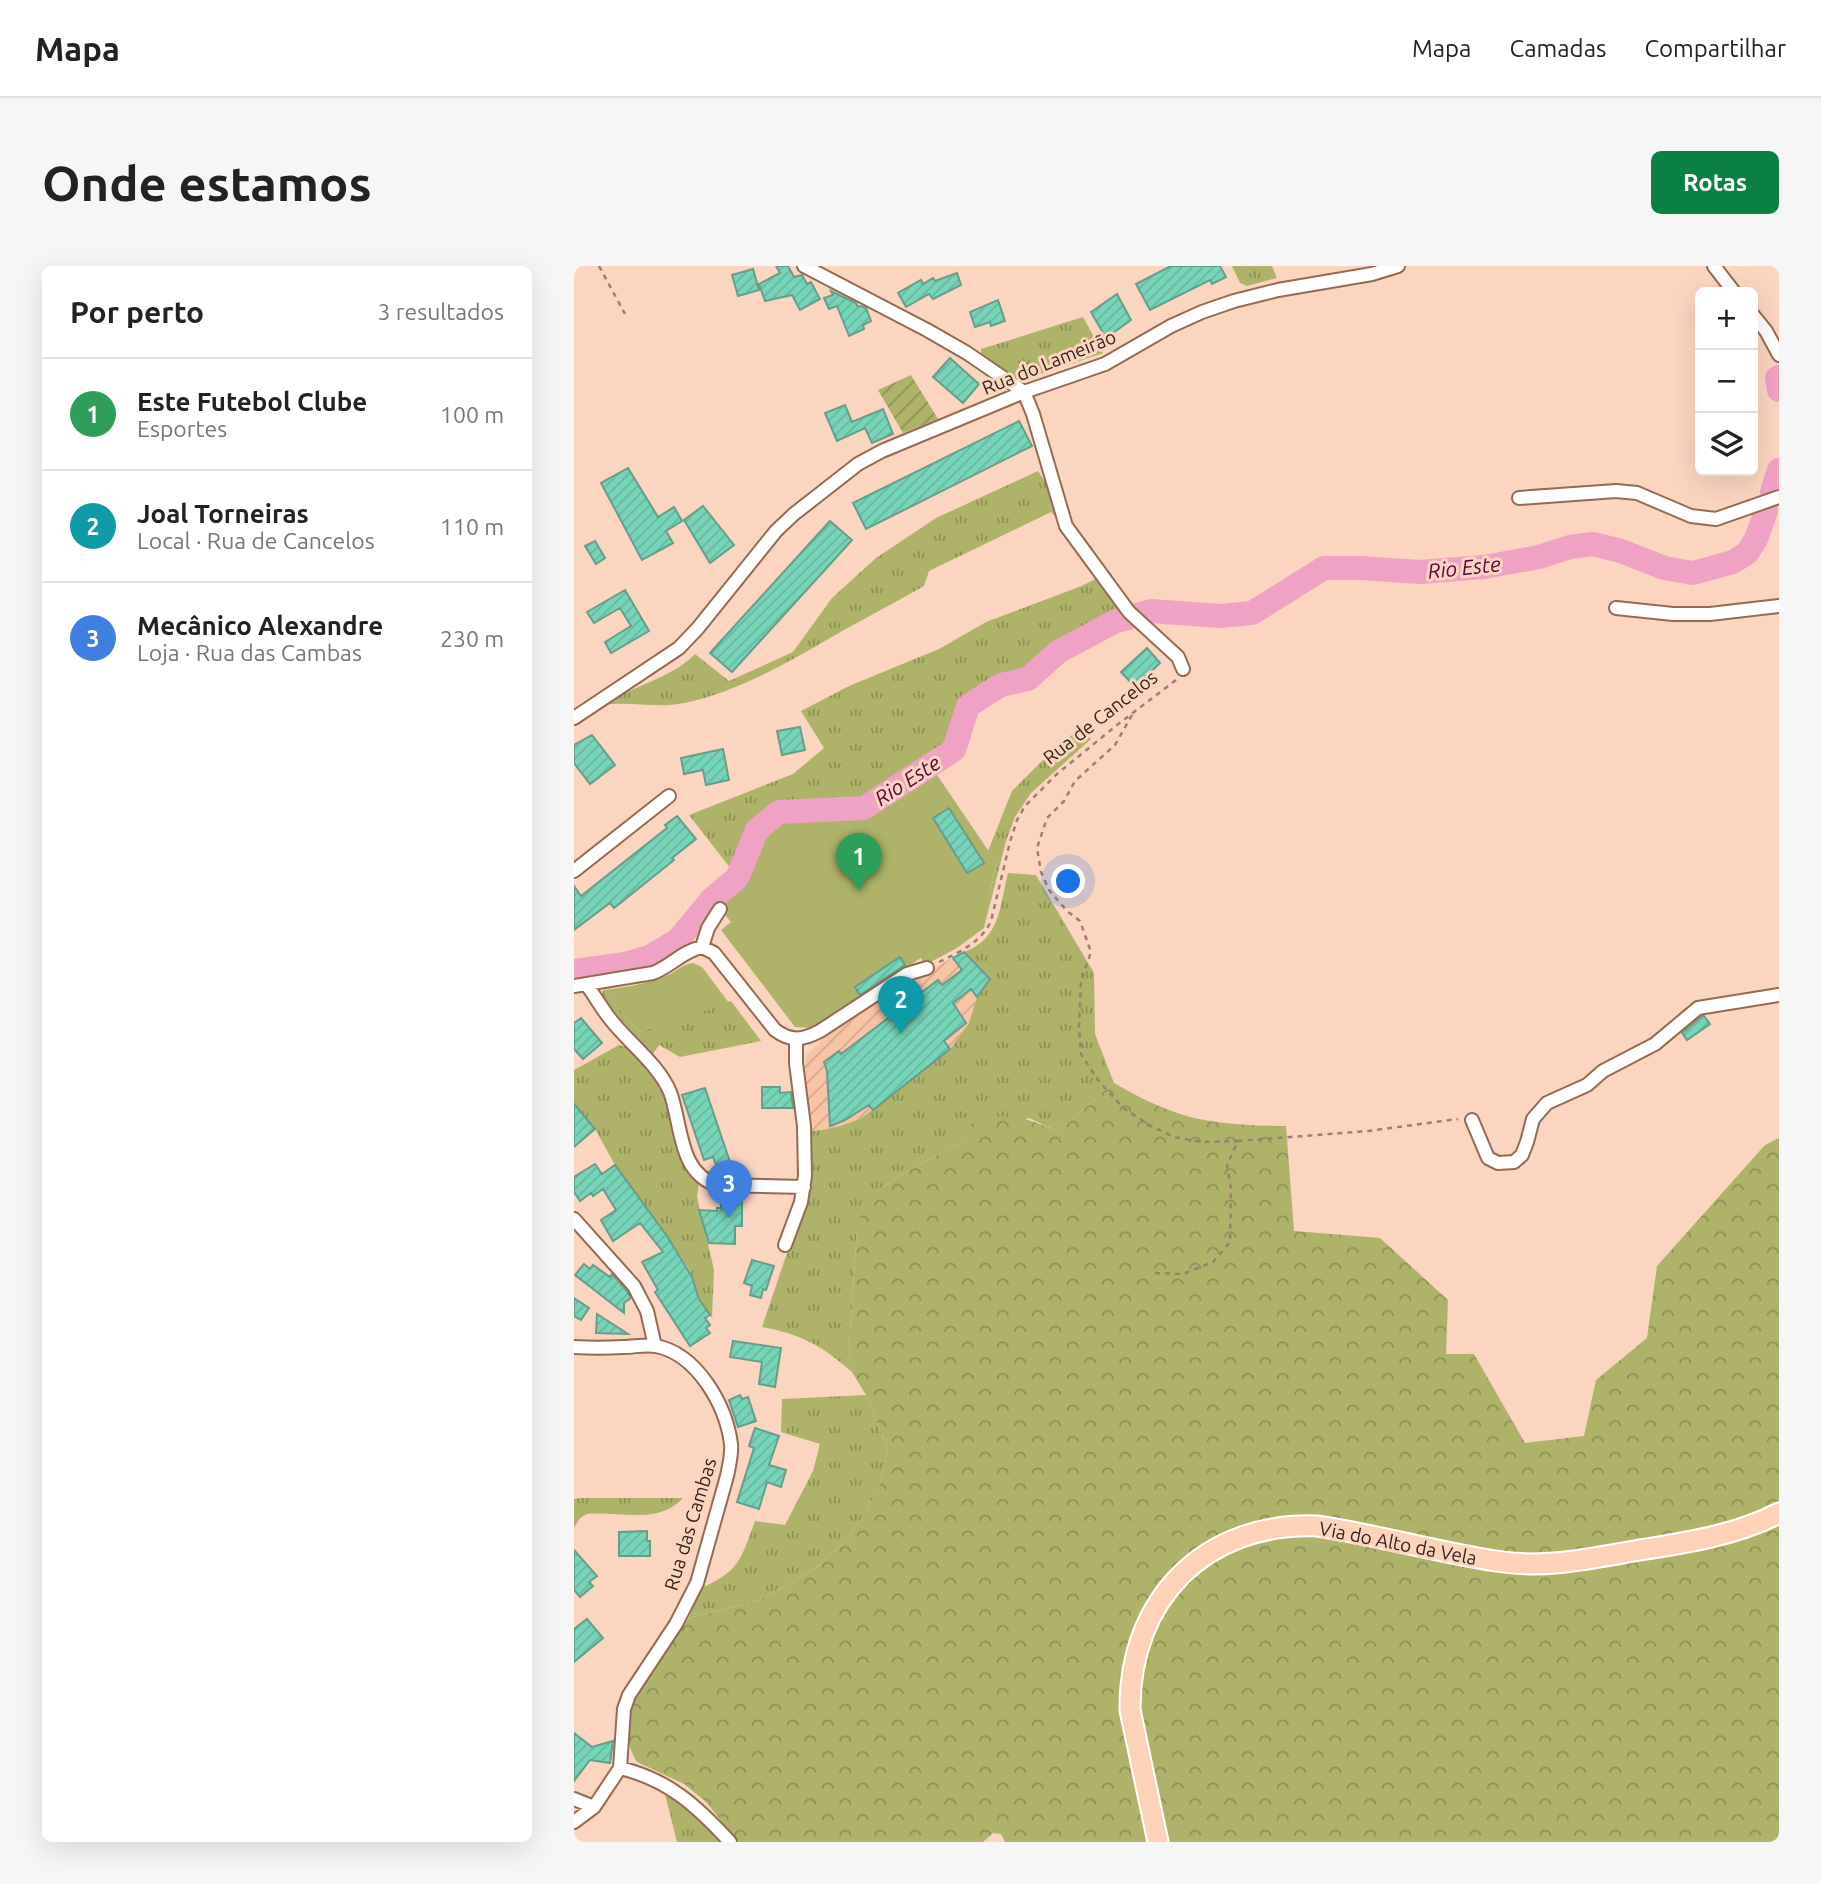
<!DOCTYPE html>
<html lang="pt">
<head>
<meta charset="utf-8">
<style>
  body { margin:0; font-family:Ubuntu,sans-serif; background:#f6f6f6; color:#222 }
  .controls { position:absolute; right:21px; top:21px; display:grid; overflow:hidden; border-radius:10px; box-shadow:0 7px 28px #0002 }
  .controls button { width:63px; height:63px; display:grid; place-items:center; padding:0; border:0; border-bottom:2px solid #e0e0e0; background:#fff; color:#222; font:35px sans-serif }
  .you { position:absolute; left:495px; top:616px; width:24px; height:24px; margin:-18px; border:5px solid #fff; border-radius:50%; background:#1a73e8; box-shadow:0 0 0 10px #1a73e833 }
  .badge { display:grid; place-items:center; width:46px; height:46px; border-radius:50%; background:#0b8043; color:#fff; font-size:23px; font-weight:700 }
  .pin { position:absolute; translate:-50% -58px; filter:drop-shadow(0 2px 4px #0008) }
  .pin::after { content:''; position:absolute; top:37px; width:24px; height:21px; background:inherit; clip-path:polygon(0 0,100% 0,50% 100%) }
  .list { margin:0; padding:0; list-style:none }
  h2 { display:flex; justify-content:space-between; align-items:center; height:91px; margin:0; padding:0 28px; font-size:30px }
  h2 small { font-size:23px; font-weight:400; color:#767676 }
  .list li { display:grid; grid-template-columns:46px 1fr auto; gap:21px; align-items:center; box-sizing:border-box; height:112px; padding:0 28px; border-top:2px solid #e0e0e0 }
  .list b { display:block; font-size:26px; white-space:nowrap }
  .list p { margin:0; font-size:23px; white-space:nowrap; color:#767676 }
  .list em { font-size:23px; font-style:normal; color:#767676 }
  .icon { flex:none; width:38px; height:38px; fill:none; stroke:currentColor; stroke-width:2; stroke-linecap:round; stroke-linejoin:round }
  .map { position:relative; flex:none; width:1205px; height:1576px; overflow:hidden; border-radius:10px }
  header { display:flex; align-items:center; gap:42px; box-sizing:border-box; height:98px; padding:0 35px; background:#fff; border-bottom:2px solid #e0e0e0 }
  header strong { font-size:33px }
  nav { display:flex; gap:38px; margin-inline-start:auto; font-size:24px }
  .intro { display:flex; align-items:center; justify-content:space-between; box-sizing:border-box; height:168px; padding:0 42px }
  h1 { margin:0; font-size:49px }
  .button { padding:18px 32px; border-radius:10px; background:#0b8043; color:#fff; font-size:24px; font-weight:700 }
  main { display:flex; gap:42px; padding:0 42px }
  aside { flex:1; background:#fff; border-radius:10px; box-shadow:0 7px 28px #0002 }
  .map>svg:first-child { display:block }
  .industrial { fill:url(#industrial-furrows) }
  .grass { fill:url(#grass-tufts) }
  .forest { fill:url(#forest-crowns) }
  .park { fill:#aeb369 }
  .garden { fill:url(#garden-furrows) }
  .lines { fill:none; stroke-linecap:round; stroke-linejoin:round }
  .river { stroke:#f0a2c4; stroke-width:24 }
  .building { fill:url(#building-hatch); stroke:#669d8b; stroke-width:2 }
  .minor-casing { stroke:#946b52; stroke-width:16 }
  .primary-casing { stroke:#fff; stroke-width:23 }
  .path { stroke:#9b7f6f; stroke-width:2.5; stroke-dasharray:5 5; stroke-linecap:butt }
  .minor { stroke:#fff; stroke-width:12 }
  .primary { stroke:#fdd2b8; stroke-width:19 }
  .labels { text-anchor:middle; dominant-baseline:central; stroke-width:6; stroke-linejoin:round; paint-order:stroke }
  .street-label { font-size:19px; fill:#342319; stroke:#fbd5c0 }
  .water-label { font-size:21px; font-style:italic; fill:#5e0039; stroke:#fbd5c0 }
</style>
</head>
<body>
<header>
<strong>Mapa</strong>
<nav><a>Mapa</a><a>Camadas</a><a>Compartilhar</a></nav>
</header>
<div class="intro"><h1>Onde estamos</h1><a class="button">Rotas</a></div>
<main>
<aside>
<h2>Por perto<small>3 resultados</small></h2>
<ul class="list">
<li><span class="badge" style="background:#2e9e5b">1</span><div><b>Este Futebol Clube</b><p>Esportes</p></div><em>100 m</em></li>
<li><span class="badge" style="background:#0f9aa8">2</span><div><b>Joal Torneiras</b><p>Local · Rua de Cancelos</p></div><em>110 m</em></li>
<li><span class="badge" style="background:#3f7fe0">3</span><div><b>Mecânico Alexandre</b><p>Loja · Rua das Cambas</p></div><em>230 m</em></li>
</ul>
</aside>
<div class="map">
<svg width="1205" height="1576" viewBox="0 0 1205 1576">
  <defs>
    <pattern id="industrial-furrows" width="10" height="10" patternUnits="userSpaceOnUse" patternTransform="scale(1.75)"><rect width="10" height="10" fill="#f9c4a5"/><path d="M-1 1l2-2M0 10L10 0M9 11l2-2" fill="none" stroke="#d6a88d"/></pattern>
    <pattern id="grass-tufts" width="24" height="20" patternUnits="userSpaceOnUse" patternTransform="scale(1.75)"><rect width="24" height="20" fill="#aeb369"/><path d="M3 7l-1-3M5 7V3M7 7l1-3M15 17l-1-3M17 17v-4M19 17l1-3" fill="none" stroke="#8e9156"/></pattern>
    <pattern id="forest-crowns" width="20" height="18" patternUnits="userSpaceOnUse" patternTransform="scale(1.75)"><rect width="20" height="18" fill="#aeb369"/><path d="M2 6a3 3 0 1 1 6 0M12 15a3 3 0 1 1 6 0" fill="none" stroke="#8e9156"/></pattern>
    <pattern id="garden-furrows" width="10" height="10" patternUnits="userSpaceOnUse" patternTransform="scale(1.75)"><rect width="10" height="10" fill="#aeb369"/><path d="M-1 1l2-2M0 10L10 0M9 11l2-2" fill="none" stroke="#8e9156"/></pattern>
    <pattern id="building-hatch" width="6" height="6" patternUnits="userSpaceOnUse" patternTransform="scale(1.75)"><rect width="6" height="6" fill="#76d5b8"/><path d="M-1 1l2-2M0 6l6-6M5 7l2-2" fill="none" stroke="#67b79e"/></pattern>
  </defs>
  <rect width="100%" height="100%" fill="#fbd5c0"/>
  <!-- industrial -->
  <path class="industrial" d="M390,686L416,713L403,731L395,757L376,783L289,851L275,858L255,864L236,865L229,812L232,789L245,778L248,771L329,717Z"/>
  <!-- grass -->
  <path class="grass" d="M658,0H698L703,12L673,20L666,17Z
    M509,51L529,87L470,107L442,112L407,87V83Z
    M464,205L473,219L485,254L477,246L355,305L350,320C324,335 297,349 270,364C220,393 167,425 110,437C83,443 56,435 30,439C59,419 95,414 121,388L155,415L219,386L258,332L302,292L362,252Z
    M522,307L551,345L487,378L451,408L428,414L392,436L375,481L288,538L206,541L179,561L161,608L115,549L219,508L250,482L227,445L275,420L365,383L412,356L505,321L520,314Z
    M507,461L517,473L457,527L441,551L432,575L410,662L422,596L414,585L438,525L466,497Z
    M434,607L462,609L520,707L521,768L540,817L483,865L455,852L389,875L337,903L304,924L283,965L275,1082L278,1106C247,1079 229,1069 188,1061L214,984L232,939L237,919L236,865C255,864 271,860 289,851L376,783L395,757L403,731L416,713L390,686C427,672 425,642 434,607Z
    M29,724L65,766L157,735L187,775L106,791L85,779L79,788C62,769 43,751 28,730Z
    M45,779L52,781L83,811L90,827L111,899L125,916L123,931L140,1004L138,1052L126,1033L116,1005L93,970L41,899L21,863L0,838V804Z
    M292,1129L314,1184L304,1225L274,1273L242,1302L186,1334L115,1352L127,1322C166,1305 167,1293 181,1255L211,1259L239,1205L246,1178L207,1166L208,1133Z
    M7,1232H109C85,1259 45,1245 13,1248L6,1252L0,1262V1233Z
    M90,1524L109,1537L146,1576H103Z"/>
  <!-- forest -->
  <path class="forest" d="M540,817C605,855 638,859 712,860L720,965L806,972L874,1034L872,1088H900L951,1177L1010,1170L1022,1114L1073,1072L1083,1000L1191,879L1205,872V1576H431L427,1568L419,1567L409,1576H165L131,1535L110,1518L63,1496C31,1446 88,1390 115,1352L186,1334L242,1302L274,1273L304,1225L314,1184L292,1129L278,1106L275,1082L283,965L289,943L304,924L337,903L389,875L395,859C430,845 450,850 483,865Z"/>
  <!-- park -->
  <path class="park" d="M359,503L422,596L410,662L383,682L351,699L347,692L240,762L221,761L147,664L157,656L141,637L166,614L188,567L210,551L293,546Z
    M119,697L128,701L155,737L65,766L29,724C50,722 70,718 89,711C100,708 108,698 119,697Z"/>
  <!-- garden -->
  <path class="garden" d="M337,109L364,153L329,167L304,124Z"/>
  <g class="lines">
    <!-- river -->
    <path class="river" d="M1205,111L1203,112L1205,124
      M1198,226L1205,204
      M563,349L577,345L646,350L678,347L750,302H787L846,306L910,301L965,291L996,281L1019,278L1047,285L1090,302L1119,307L1159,296L1173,287L1182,273L1192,245
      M0,705L51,698L75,691L104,674L138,633L163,612L183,564L205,546L290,542L380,484L394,440L427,419L454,413L484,386L542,355L554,352"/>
  </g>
  <!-- building -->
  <path class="building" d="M202,0H214L220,11L228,9L233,18L237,16L246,33L226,44L218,29L191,35L185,18L206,7Z
    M597,0H646L652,11L638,18L636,14L576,44L562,18Z
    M179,3L185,24L164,30L158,9Z
    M383,7L387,19L359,33L355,28L332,41L324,27L347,14L349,18L359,12L361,15Z
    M257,25L282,37L284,41L287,40L292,42L297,55L289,59L290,63L275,70L263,40L255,43L250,32L259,29Z
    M543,28L557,54L532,72L517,46Z
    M424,34L431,55L417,60L416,56L401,61L396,46Z
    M376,92L405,118L389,137L359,111Z
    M271,139L278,156L309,143L319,168L298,177L291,162L263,175L251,147Z
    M445,155L458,180L292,263L279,237Z
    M54,202L84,251L100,241L108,255L92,265L99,277L68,294L27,217Z
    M129,240L160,279L136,297L110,254Z
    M256,255L278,274L158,406L136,387Z
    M21,275L31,292L22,298L11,280Z
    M51,324L75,365L37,387L31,376L57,360L46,342L20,357L13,346Z
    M573,382L586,397L561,421L547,406Z
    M226,461L231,484L208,489L203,465Z
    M18,469L41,499L16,518L0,497V479Z
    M149,483L155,514L132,519L129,504L110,508L107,492Z
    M375,542L410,597L393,607L359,552Z
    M103,550L122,573L98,592L100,594L40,642L36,637L0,664V620L7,630L93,562L91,559Z
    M390,686L416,713L403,731L397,723L379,737L392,757L370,775L376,783L299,844L295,839L271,854L256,860L253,805L250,796L265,785L267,788L364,714L368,719L388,704L379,692Z
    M326,691L331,699L286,729L281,721Z
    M1128,750H1130L1136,758L1113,774L1108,767Z
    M7,752L28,777L9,793L0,783V757Z
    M188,821H206V827L217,826L219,842H188Z
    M131,822L159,905L146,910L139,891L130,894L108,829Z
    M0,838L21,863L0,881Z
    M21,898L28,908L41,899L93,970L118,1011L125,1033L136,1049L131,1052L136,1059L132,1062L136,1067L116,1080L81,1026L84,1024L68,996L89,986L66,957L39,975L27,954L42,944L29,923L19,930L17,927L6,935L0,926V911Z
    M147,928H166V935H168V960H161V978L135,977L125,944L143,945V942H147Z
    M178,994L200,1000L192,1024L189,1023L187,1032L176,1029L178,1020L170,1017Z
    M10,998L16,1003L19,999L36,1011L38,1008L53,1025L57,1032L50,1037V1047L1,1009Z
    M0,1032L15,1042L7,1054L0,1050Z
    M23,1048L54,1068L22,1067Z
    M159,1075L207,1082L201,1121L185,1118L188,1096L156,1091Z
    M166,1129L168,1133L174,1131L182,1155L164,1161L155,1134Z
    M181,1162L205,1170L195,1199L212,1204L207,1221L193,1216L185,1243L163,1236L180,1182L175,1180Z
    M73,1265V1275H76V1290H45V1266Z
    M0,1284L23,1310L15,1316L19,1320L6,1331L0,1324Z
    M13,1353L29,1372L0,1396V1363Z
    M0,1467L18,1481L39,1475L36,1497L16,1494L0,1515Z"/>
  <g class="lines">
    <defs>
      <path id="minor" d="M230,0L353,64L393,87L450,126L459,148L492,260L555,346L604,391L609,403
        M1140,0L1160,26
        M1179,49L1192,65L1205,89
        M945,232L1042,225L1063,227L1117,250L1142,253L1205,231
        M1042,342L1099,348H1136L1205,340
        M0,452L105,382L124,362L202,265L220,248L284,198L308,185L450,126L531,98L597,60L628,46L660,35L704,24L798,8L824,0
        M0,605L95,530
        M128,681L134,662L146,643
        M12,718C21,730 28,743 37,754C56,778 84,798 96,826C108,858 104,907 143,919L230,921
        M0,720L79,707C97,700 109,685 128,681L140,687L201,764C217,776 229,774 246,765L333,708L353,702
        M898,854L914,892L924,897L940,896L948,889L953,876L959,853L973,837L1013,819L1029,805L1081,778L1124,742L1205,729
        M0,953L60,1020L73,1045L81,1080
        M211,979L227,936L231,910L230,860L222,797V774
        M0,1081C16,1082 33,1082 49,1081C60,1081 71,1078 82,1080C123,1088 152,1139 157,1178C158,1189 155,1200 153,1210L123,1317L102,1358L55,1429L50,1443L46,1502L20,1541L0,1556
        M46,1502C94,1513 124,1541 156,1576
        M0,1533L20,1541"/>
      <path id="primary" d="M584,1576L556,1444C555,1333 631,1256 743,1260C804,1269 862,1286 922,1295C969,1303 1014,1293 1060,1285C1109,1277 1161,1270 1205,1247"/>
    </defs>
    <!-- minor casing -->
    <use href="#minor" class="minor-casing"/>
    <!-- primary casing -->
    <use href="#primary" class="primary-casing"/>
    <!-- path -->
    <path class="path" d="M25,0L51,48
      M558,449L541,479L501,515L490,535L473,552L463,582L467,606L475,624L493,645L506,655L517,686L507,715L505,760L507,788L524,814L549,842L577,860L600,871L627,876L664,875
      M365,696C385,686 407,677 417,655L436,576L443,554L451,540L483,508L543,459L602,414
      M581,1007L609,1008L639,996L656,976L657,923L653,899L664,875L794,865L884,853"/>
    <!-- minor -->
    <use href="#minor" class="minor"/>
    <!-- primary -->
    <use href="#primary" class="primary"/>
  </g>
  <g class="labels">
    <!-- street labels -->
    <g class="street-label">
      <text transform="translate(475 96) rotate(-22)">Rua do Lameirão</text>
      <text transform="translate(526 451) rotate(-38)">Rua de Cancelos</text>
      <text transform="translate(116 1258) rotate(-73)">Rua das Cambas</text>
      <text transform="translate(824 1277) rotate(11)">Via do Alto da Vela</text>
    </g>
    <!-- water labels -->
    <g class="water-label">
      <text transform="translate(890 301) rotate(-6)">Rio Este</text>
      <text transform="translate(333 514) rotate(-33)">Rio Este</text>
    </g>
  </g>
</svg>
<div class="controls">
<button>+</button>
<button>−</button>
<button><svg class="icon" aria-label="layers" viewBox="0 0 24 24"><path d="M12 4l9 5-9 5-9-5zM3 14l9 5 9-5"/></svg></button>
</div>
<div class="you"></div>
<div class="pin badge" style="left:285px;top:625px;background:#2e9e5b">1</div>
<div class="pin badge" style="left:327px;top:768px;background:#0f9aa8">2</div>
<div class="pin badge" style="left:155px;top:952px;background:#3f7fe0">3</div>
</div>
</main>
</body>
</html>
